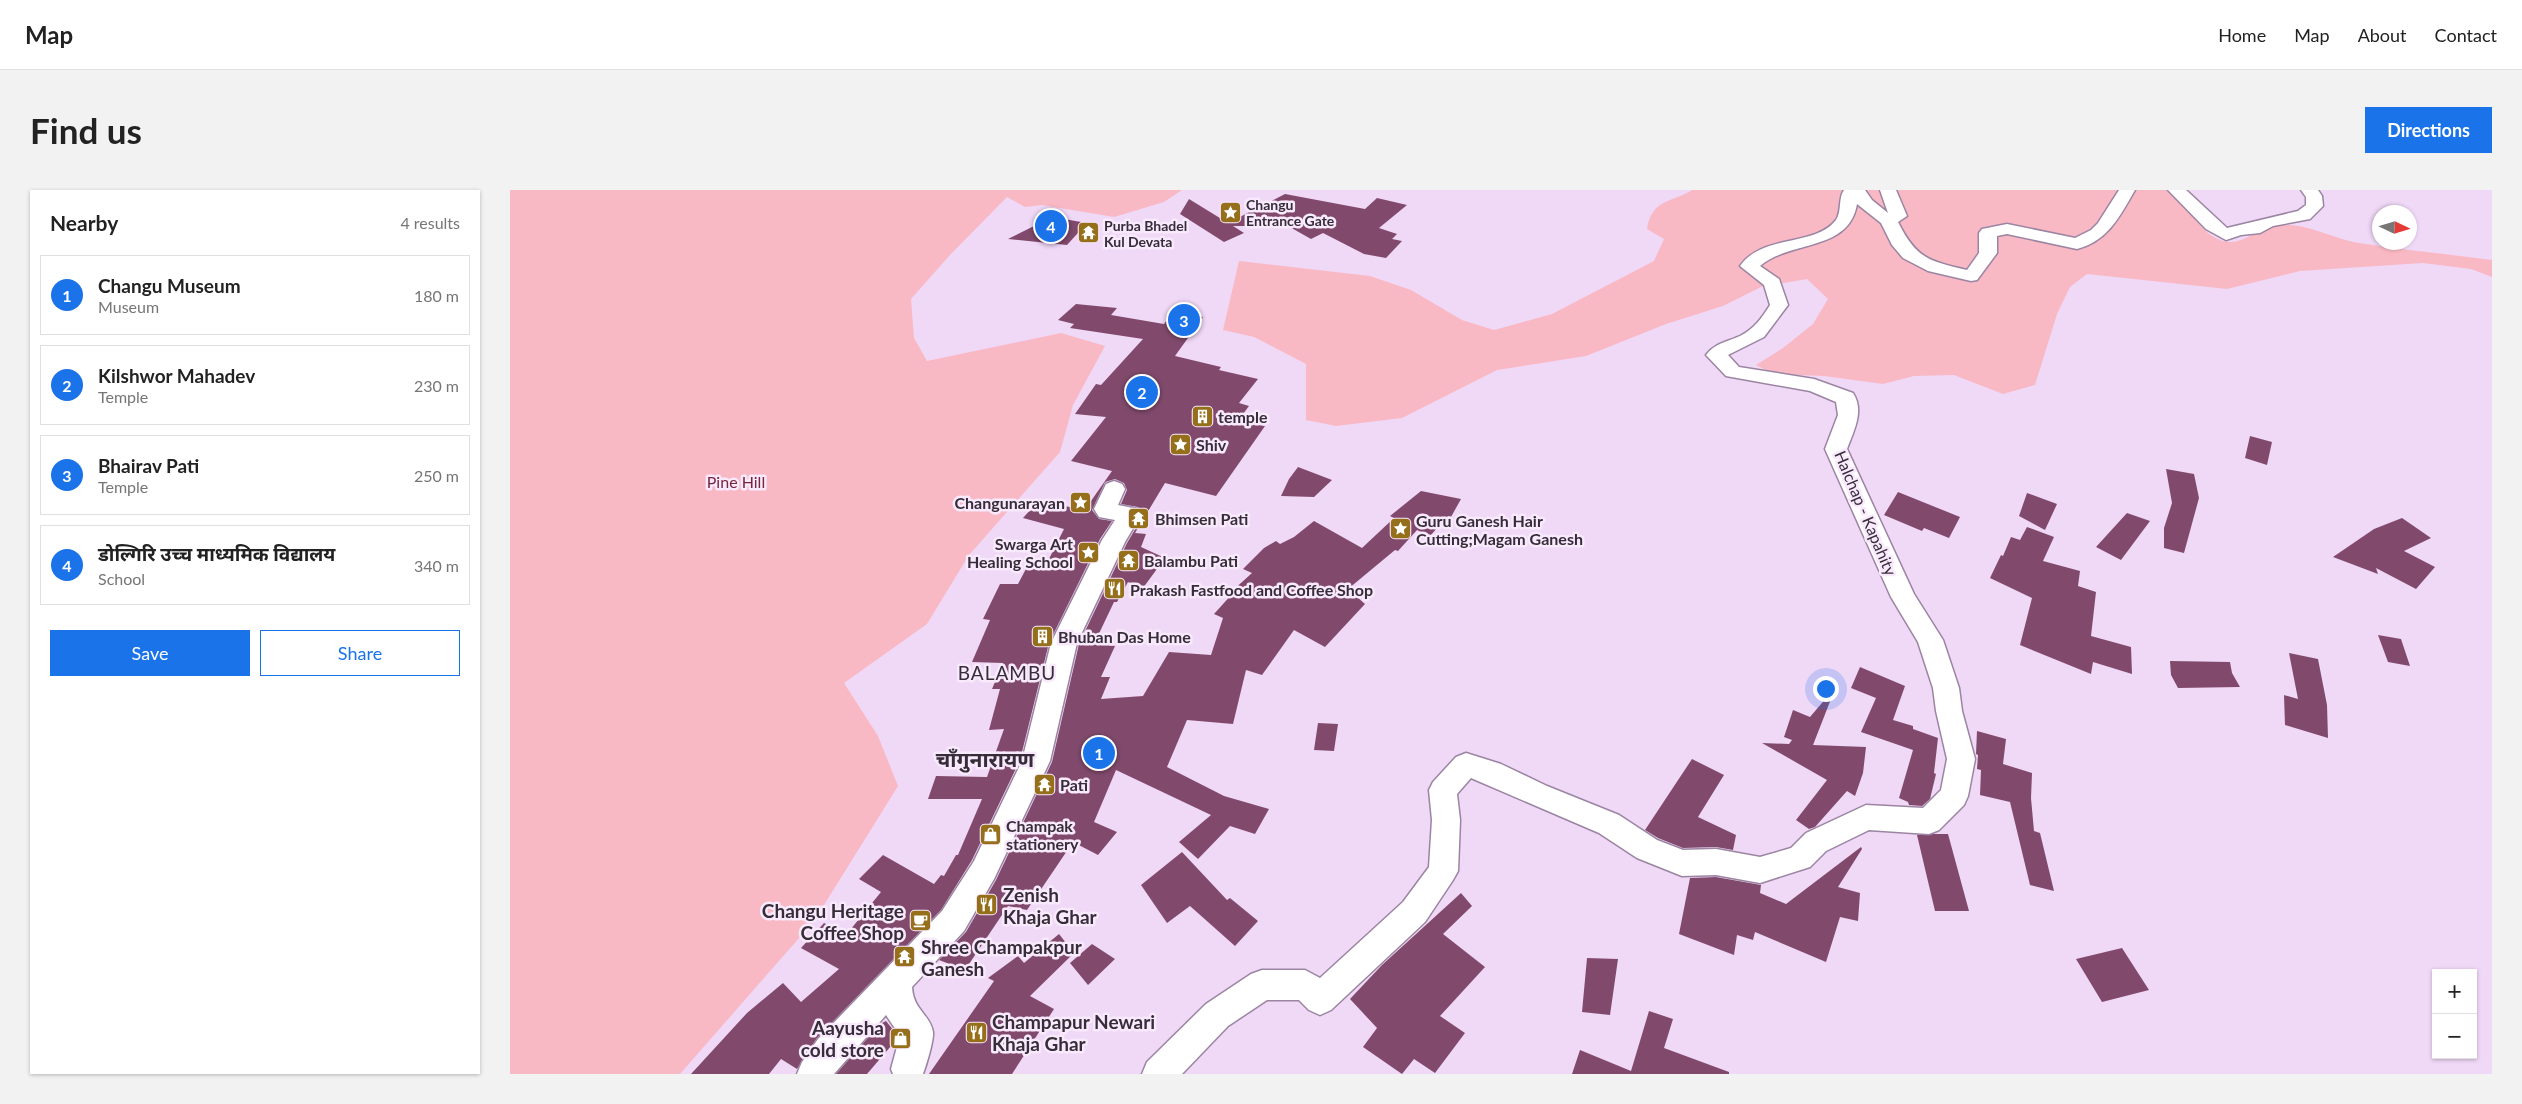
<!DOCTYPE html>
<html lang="en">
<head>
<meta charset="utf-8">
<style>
  body { margin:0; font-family:Lato,"Noto Sans Devanagari",sans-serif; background:#f2f2f2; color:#222 }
  .controls { position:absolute; right:15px; bottom:15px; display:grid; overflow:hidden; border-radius:0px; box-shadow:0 1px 4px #0004 }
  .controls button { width:45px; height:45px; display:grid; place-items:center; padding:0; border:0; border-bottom:1px solid #e0e0e0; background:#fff; color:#222; font:25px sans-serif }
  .compass { position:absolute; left:1862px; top:15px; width:45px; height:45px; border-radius:50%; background:#fff; box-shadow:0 1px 4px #0004; rotate:94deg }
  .you { position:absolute; left:1315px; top:498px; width:18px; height:18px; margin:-12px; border:4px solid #fff; border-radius:50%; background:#1a73e8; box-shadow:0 0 0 8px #1a73e833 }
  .badge { display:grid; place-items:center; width:32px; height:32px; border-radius:50%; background:#1a73e8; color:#fff; font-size:16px; font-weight:700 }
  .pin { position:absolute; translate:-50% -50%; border:2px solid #fff; box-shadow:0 1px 5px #0006 }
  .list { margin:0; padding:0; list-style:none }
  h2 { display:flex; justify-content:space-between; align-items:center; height:65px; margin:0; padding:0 20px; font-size:21px }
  h2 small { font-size:16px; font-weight:400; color:#767676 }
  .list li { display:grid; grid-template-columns:32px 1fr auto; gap:15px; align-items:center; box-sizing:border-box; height:80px; margin:0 10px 10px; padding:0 10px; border:1px solid #e0e0e0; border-radius:0px }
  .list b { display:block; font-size:19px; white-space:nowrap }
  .list p { margin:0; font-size:16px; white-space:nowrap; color:#767676 }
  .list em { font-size:16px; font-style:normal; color:#767676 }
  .actions { display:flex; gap:10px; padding:15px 20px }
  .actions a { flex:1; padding:11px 0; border:1px solid #1a73e8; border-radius:0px; text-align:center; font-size:18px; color:#1a73e8 }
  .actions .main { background:#1a73e8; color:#fff }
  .map { position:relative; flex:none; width:1982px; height:884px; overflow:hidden; border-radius:0px }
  header { display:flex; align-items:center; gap:30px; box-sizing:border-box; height:70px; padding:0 25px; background:#fff; border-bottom:1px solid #e0e0e0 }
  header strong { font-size:24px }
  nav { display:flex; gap:28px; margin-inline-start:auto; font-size:18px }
  .intro { display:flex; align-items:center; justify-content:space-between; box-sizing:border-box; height:120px; padding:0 30px }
  h1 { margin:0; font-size:35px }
  .button { padding:12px 22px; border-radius:0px; background:#1a73e8; color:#fff; font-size:18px; font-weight:700 }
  main { display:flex; gap:30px; padding:0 30px }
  aside { flex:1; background:#fff; border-radius:0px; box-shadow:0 1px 4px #0004 }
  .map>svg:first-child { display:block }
  .green { fill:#f9b9c4 }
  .building { fill:#814a6c }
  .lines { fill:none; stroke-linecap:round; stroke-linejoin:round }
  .street-casing { stroke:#9b85a2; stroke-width:3 }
  .street { fill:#fff; fill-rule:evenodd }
  .labels { text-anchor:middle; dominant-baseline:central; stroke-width:5; stroke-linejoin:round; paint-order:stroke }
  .far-poi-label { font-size:14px; font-weight:bold; fill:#362d38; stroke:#f8e9fc; text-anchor:start }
  .poi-label { font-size:16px; font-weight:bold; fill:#362d38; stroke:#f8e9fc; text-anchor:start }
  .park-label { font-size:16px; fill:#79253b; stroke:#f8e9fc }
  .street-label { font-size:16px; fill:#362d38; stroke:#f8e9fc }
  .quarter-label { font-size:19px; letter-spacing:1px; fill:#362d38; stroke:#f8e9fc }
  .near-poi-label { font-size:19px; font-weight:bold; fill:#362d38; stroke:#f8e9fc; text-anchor:start }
  .district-label { font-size:21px; font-weight:bold; fill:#362d38; stroke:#f8e9fc }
</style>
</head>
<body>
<header>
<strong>Map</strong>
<nav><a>Home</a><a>Map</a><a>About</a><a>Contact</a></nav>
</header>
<div class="intro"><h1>Find us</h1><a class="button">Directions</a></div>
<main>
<aside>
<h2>Nearby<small>4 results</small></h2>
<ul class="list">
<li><span class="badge">1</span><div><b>Changu Museum</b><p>Museum</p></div><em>180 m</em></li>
<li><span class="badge">2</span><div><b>Kilshwor Mahadev</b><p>Temple</p></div><em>230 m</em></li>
<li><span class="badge">3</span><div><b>Bhairav Pati</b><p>Temple</p></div><em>250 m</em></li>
<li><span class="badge">4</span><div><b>डोल्गिरि उच्च माध्यमिक विद्यालय</b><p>School</p></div><em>340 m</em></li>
</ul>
<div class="actions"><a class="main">Save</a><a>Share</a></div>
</aside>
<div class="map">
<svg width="1982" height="884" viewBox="0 0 1982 884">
  <rect width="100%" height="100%" fill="#f0d8f7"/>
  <!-- green -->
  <path class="green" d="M0,0H672L654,12L604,27L532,15L515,17L497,7L440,65L401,109L404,148L417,171L551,143L595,156L563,215L550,262L459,365L417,434L334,493L368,546L388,596L304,731L170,884H0Z
    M1182,0H1658C1678,13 1687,41 1710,50C1730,58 1744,40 1763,36C1791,30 1822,49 1849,53C1893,60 1938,64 1982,70V87L1961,79L1913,73L1790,81L1717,99L1577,84L1560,97L1547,124L1525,195L1493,204L1444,185L1404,186L1373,194L1314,186L1263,184L1246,175L1273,158L1303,134L1318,109L1297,89L1251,97L1213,116L1156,134L1076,166L987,180L892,228L826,236L796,230V174L744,147L713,140L729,71L860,86L901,100L952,130L984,140L1042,124L1144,71L1154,49L1137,39C1142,8 1162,13 1182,0Z"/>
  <!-- building -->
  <path class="building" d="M775,4L855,19L867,8L897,15L869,38L887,44L882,49L892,51L876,68L854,64L813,43L801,49L778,36H723L734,43L714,52L670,24L679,9L718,33Z
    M548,28L577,33L557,55L498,49L534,31Z
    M566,114L607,118L601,125L654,134L663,122L693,127L665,166L711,177L709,180L748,189L729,213L739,216L727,232L755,236L706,306L655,293L625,343L636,344L631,357L655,368L633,398L618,392L607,412H604L584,454L605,456L591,487H600L591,509L633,506L659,462L701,465L713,428L704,424L723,403L721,402L742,383L733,379L754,358L766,351L770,354L784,347L804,331L852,358L884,328L880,326L911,301L951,309L941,327L938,326L920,346L907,340L888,361L885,360L838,399L855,414L815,457L784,440L752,485L736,480L723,534L677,530L657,577L714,606L759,619L745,644L720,636L688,669L669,652L701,625L606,580L584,632L607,642L588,665L563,652L517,720L498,716L455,780L429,770L456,742L486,690L542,572L569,454L617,353L633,326L628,317L611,314L617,300L614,293L605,289L595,292L582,320L589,329L602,331L590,349L539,453L510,570L462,670L431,720L307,848L287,879L271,869L259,884H181L237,823L273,793L291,812L329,779L291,758L314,733L336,745L371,702L349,689L373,665L424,694L431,685L434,686L446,665H448L472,609H418L426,586L477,587L494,539L479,540L490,499H482L493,473L462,472L480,430L473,429L490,394H508L517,377L534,379L554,339L513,328L530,309L574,321L602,281L561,271L596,227L565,224L586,194L591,195L633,149L560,138L564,134L548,130Z
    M1740,246L1762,252L1757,275L1735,268Z
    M788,277L822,290L804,307L771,306L779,289Z
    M1656,279L1684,284L1689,308L1674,363L1654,358V338L1662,313Z
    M1388,302L1450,327L1439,348L1414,338L1412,341L1374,325Z
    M1517,303L1547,314L1535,340L1509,326Z
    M1617,323L1640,331L1611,370L1586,357Z
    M1892,328L1921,348L1894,361L1925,377L1906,399L1866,378L1868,384L1823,367L1864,339Z
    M1517,337L1544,347L1533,371L1570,381L1568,396L1586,402L1581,446L1621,457L1622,484L1583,472L1581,484L1510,455L1522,408L1480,388L1491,365L1493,366L1501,347L1510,350Z
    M1868,445L1891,449L1900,476L1878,472Z
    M1779,463L1808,469L1817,515L1818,548L1775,535L1774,505L1788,509Z
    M1660,471L1720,472L1722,483L1730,497L1668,498L1661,485Z
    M1350,477L1395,496L1383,530L1403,536V539L1428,548L1424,583L1426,584L1420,609L1412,616L1399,615L1398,612L1389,608L1403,560L1351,542L1366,508L1341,498Z
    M1317,507L1321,509L1303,555L1356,557L1353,583L1345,606L1337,601L1305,637L1299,639L1286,630L1317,590L1252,553L1279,554L1282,550L1274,547L1283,520L1300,527Z
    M808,533L828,534L824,561L804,560Z
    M1467,541L1496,549L1493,574L1522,583L1521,608L1524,641L1530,643L1544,701L1520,695L1500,612L1470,605L1471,580L1467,579L1468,565L1466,564Z
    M1182,569L1214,585L1188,627L1226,645L1223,660L1206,657L1173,658L1148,648L1135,640Z
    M1424,644H1438L1459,721H1425L1407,645Z
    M1351,657L1352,659L1328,697L1350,703L1348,731L1330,727L1316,772L1245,742L1243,750L1227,745L1224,765L1169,744L1180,688L1206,687L1251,695L1250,703L1276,714Z
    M672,662L717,710L720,708L748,731L725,756L680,716L657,733L631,695Z
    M951,703L962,716L933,744L975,777L930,826L955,843L925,883L904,869L892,884L853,857L867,838L840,809L872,775Z
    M549,744L564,763L520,806L544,819L502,884H419L484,791L478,788L508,766L514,773Z
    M582,754L605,769L578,795L560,773Z
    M1612,758L1639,800L1592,812L1566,769Z
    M1077,768L1108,769L1100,825L1072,822Z
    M1139,821L1163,829L1154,858L1219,882V884H1062L1070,860L1121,881Z
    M376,831L388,846L387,849L357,884H326L370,834Z"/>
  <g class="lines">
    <defs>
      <path id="street" d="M1334,0H1355L1362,10L1378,23L1370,0H1386L1397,26L1388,32C1406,68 1418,71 1457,80L1469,63V43L1472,39L1497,34L1565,48L1581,40L1588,33L1609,0H1625C1610,26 1598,51 1567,59L1497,44L1487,46V63L1467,90L1461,91L1418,81L1393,68L1382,55L1371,33L1347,14C1339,62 1280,50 1250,76L1269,89L1278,115L1254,147L1218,165L1229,177L1304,189L1343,203C1355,221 1343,242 1337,259L1404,404L1433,450L1449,498L1452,521L1465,569L1458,606L1454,615L1429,640L1419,644L1359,640L1316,661L1300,677L1250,693L1206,685L1172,686L1127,668L1089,643L961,588L947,604L950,630L948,681L943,690L915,732L821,820L810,825L799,820L789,810H757L718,836L672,884H632L637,872L696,814L741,784L752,780H795L810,788L893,712L919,677L922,630L919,600L923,592L946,567L956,563L991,574L1037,596L1109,625L1147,650L1173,660L1206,659L1250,667L1281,658L1296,643L1356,615L1413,618L1431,600L1437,569L1426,521L1423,498L1408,452L1381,407L1315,259L1328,225L1326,212L1300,201L1216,186L1196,165C1205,153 1217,152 1230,146C1244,139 1252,128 1260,115L1254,95L1230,76C1252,44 1305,57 1326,30C1332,21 1328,8 1334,0Z
        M1658,0H1676L1717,38L1788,21L1796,15V7L1791,0H1808L1812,6L1813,16L1800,29L1763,36L1750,43L1731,45L1716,50L1696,39Z
        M604,291L612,294L615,299L608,315L628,319L631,325L615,352L567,453L540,571L484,689L454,741L402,797C403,820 420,824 423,842C424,850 416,876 413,884H383L381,879L390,846L376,825L324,884H287L292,872L308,849L432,721L464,671L512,571L541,453L592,350L605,330L589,327L584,319L596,294Z"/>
    </defs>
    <!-- street casing -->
    <use href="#street" class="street-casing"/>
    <!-- street -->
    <use href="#street" class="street"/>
  </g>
  <!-- icons -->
  <defs>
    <symbol id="sight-square" viewBox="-11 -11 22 22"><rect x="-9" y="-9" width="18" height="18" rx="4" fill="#966f1a" stroke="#f8e9fc"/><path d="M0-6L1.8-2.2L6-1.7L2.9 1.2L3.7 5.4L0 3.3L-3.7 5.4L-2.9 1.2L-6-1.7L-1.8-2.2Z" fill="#fff"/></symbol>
    <symbol id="temple-square" viewBox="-11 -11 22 22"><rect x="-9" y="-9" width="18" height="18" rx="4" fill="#966f1a" stroke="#f8e9fc"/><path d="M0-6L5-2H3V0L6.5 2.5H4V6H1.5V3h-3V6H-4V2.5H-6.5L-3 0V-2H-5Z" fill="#fff"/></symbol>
    <symbol id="building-square" viewBox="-11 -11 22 22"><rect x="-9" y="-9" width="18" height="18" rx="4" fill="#966f1a" stroke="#f8e9fc"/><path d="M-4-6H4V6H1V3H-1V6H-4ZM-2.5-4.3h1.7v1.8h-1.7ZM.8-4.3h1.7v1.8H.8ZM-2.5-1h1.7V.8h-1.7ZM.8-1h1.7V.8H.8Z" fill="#fff"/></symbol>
    <symbol id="restaurant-square" viewBox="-11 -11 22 22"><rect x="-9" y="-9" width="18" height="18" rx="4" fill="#966f1a" stroke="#f8e9fc"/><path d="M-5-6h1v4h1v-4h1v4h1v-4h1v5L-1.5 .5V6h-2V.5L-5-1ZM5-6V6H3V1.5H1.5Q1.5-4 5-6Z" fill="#fff"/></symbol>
    <symbol id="shop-square" viewBox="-11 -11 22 22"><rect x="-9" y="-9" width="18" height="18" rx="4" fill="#966f1a" stroke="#f8e9fc"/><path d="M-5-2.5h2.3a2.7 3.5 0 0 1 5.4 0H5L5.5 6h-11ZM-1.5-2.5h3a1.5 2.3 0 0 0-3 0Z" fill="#fff"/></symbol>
    <symbol id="cafe-square" viewBox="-11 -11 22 22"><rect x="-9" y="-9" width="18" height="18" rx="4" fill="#966f1a" stroke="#f8e9fc"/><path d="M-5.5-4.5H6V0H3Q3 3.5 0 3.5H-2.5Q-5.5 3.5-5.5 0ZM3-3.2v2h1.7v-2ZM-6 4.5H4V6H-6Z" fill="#fff"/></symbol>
  </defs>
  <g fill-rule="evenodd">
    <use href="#sight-square" x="708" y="10" width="25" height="25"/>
    <use href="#temple-square" x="566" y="30" width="25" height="25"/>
    <use href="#building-square" x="680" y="214" width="25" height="25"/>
    <use href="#sight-square" x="658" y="242" width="25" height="25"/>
    <use href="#sight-square" x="558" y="300" width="25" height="25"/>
    <use href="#temple-square" x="616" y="316" width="25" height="25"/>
    <use href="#sight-square" x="878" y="326" width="25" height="25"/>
    <use href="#sight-square" x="566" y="350" width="25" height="25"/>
    <use href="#temple-square" x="606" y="358" width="25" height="25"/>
    <use href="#restaurant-square" x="592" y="386" width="25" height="25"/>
    <use href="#building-square" x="520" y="434" width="25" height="25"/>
    <use href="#temple-square" x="522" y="582" width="25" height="25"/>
    <use href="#shop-square" x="468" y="632" width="25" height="25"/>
    <use href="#restaurant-square" x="464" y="702" width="25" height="25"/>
    <use href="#cafe-square" x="398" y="718" width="25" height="25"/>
    <use href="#temple-square" x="382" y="754" width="25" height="25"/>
    <use href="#restaurant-square" x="454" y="830" width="25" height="25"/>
    <use href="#shop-square" x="378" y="836" width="25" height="25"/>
  </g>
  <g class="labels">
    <!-- far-poi labels -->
    <g class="far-poi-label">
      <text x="736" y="14">Changu<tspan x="736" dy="16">Entrance Gate</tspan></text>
      <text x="594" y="35">Purba Bhadel<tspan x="594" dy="16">Kul Devata</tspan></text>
    </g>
    <!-- poi labels -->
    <g class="poi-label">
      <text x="708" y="226">temple</text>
      <text x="686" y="254">Shiv</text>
      <text x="555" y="312" text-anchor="end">Changunarayan</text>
      <text x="645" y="328">Bhimsen Pati</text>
      <text x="906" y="330">Guru Ganesh Hair<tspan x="906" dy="18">Cutting;Magam Ganesh</tspan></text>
      <text x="563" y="353" text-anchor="end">Swarga Art<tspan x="563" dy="18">Healing School</tspan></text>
      <text x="634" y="370">Balambu Pati</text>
      <text x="620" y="399">Prakash Fastfood and Coffee Shop</text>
      <text x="548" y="446">Bhuban Das Home</text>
      <text x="550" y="594">Pati</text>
      <text x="496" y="635">Champak<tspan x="496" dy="18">stationery</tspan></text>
    </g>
    <!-- park labels -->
    <g class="park-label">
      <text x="226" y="291">Pine Hill</text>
    </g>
    <!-- street labels -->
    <g class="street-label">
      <text transform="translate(1356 323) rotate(67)">Halchap - Kapahity</text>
    </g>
    <!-- quarter labels -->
    <g class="quarter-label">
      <text x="497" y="482">BALAMBU</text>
    </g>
    <!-- near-poi labels -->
    <g class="near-poi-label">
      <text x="493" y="704">Zenish<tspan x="493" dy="22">Khaja Ghar</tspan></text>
      <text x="394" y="720" text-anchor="end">Changu Heritage<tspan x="394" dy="22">Coffee Shop</tspan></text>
      <text x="411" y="756">Shree Champakpur<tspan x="411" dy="22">Ganesh</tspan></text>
      <text x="482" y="831">Champapur Newari<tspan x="482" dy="22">Khaja Ghar</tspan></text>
      <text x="374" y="837" text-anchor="end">Aayusha<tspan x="374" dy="22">cold store</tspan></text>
    </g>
    <!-- district labels -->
    <g class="district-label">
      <text x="475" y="568">चाँगुनारायण</text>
    </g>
  </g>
</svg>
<div class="controls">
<button>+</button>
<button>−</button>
</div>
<svg class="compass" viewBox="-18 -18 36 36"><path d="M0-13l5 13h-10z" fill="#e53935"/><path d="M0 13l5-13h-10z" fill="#767676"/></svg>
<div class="you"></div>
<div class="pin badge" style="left:589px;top:563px">1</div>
<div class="pin badge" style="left:632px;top:202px">2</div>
<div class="pin badge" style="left:674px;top:130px">3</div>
<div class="pin badge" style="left:541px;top:36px">4</div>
</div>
</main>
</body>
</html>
